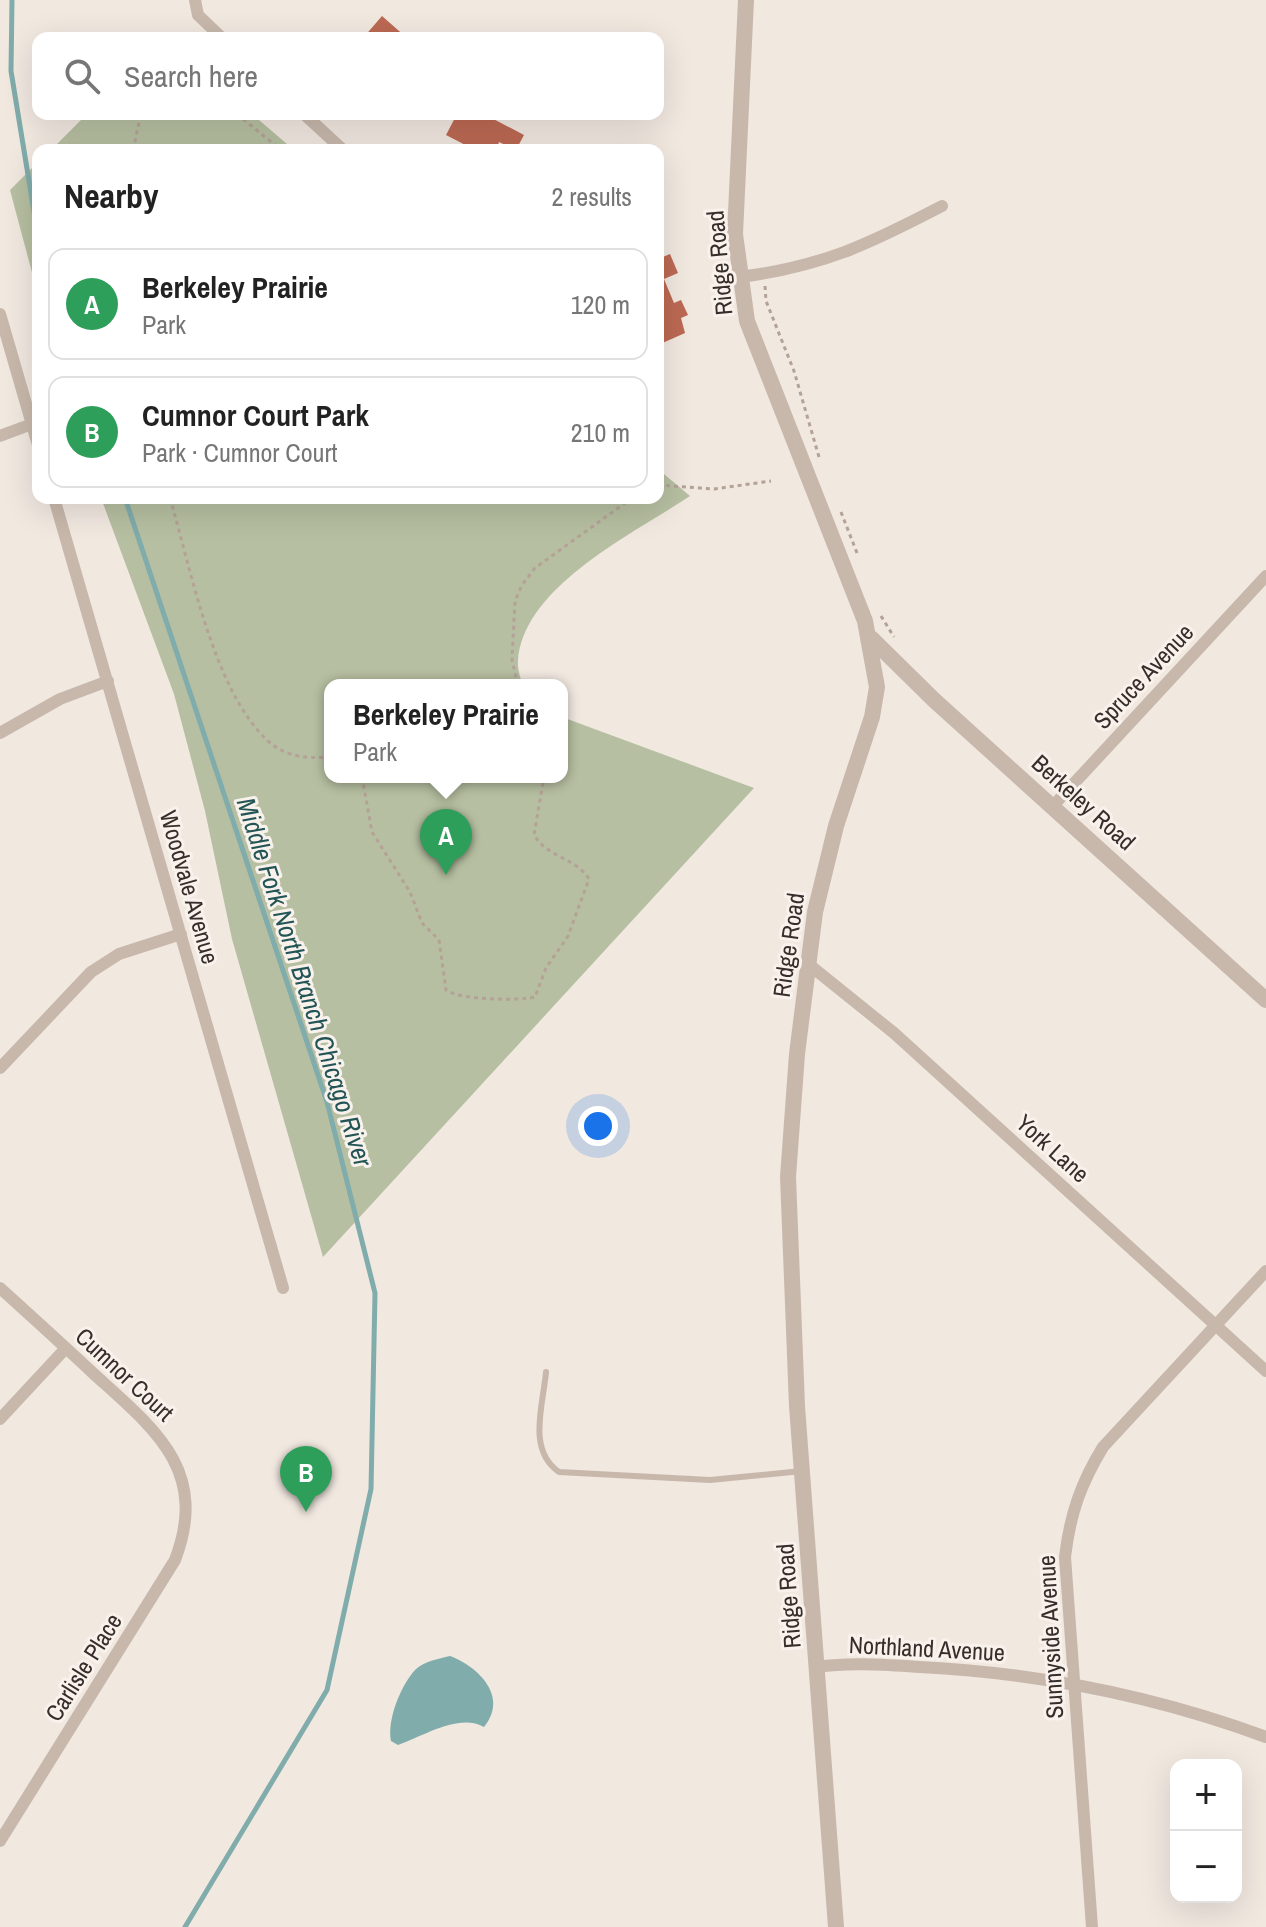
<!DOCTYPE html>
<html lang="en">
<head>
<meta charset="utf-8">
<style>
  body { margin:0; font-family:"Archivo Narrow",sans-serif; background:#f2f2f2; color:#222 }
  .controls { position:absolute; right:24px; bottom:24px; display:grid; overflow:hidden; border-radius:16px; box-shadow:0 8px 32px #0002 }
  .controls button { width:72px; height:72px; display:grid; place-items:center; padding:0; border:0; border-bottom:2px solid #e0e0e0; background:#fff; color:#222; font:40px sans-serif }
  .you { position:absolute; left:598px; top:1126px; width:28px; height:28px; margin:-20px; border:6px solid #fff; border-radius:50%; background:#1a73e8; box-shadow:0 0 0 12px #1a73e833 }
  .badge { display:grid; place-items:center; width:52px; height:52px; border-radius:50%; background:#235456; color:#fff; font-size:26px; font-weight:700 }
  .pin { position:absolute; translate:-50% -66px; filter:drop-shadow(0 2px 4px #0008) }
  .pin::after { content:''; position:absolute; top:42px; width:28px; height:24px; background:inherit; clip-path:polygon(0 0,100% 0,50% 100%) }
  .popup { position:absolute; left:324px; top:679px; width:244px; height:104px; box-sizing:border-box; display:grid; place-content:center; border-radius:16px; background:#fff; filter:drop-shadow(0 2px 6px #0005); font-size:26px; white-space:nowrap; color:#767676 }
  .popup b { font-size:30px; color:#222 }
  .popup::after { content:''; position:absolute; left:50%; top:100%; margin-left:-16px; border:16px solid transparent; border-top-color:#fff }
  .list { margin:0; padding:0; list-style:none }
  h2 { display:flex; justify-content:space-between; align-items:center; height:104px; margin:0; padding:0 32px; font-size:34px }
  h2 small { font-size:26px; font-weight:400; color:#767676 }
  .list li { display:grid; grid-template-columns:52px 1fr auto; gap:24px; align-items:center; box-sizing:border-box; height:112px; margin:0 16px 16px; padding:0 16px; border:2px solid #e0e0e0; border-radius:16px }
  .list b { display:block; font-size:30px; white-space:nowrap }
  .list p { margin:0; font-size:26px; white-space:nowrap; color:#767676 }
  .list em { font-size:26px; font-style:normal; color:#767676 }
  .icon { flex:none; width:44px; height:44px; fill:none; stroke:currentColor; stroke-width:2; stroke-linecap:round; stroke-linejoin:round }
  .map { position:relative; flex:none; width:1266px; height:1927px; overflow:hidden }
  .search { position:absolute; background:#fff; box-shadow:0 8px 32px #0002; left:32px; top:32px; width:632px; height:88px; display:flex; align-items:center; gap:20px; box-sizing:border-box; padding:0 28px; border-radius:16px; color:#767676; font-size:30px }
  .panel { position:absolute; background:#fff; box-shadow:0 8px 32px #0002; left:32px; top:144px; width:632px; height:360px; border-radius:16px }
  .map>svg:first-child { display:block }
  .green { fill:#b6bfa1 }
  .water { fill:#81acac }
  .lines { fill:none; stroke-linecap:round; stroke-linejoin:round }
  .stream { stroke:#81acac; stroke-width:5 }
  .building { fill:#bc6953 }
  .path { stroke:#b4a297; stroke-width:3; stroke-dasharray:4 4; stroke-linecap:butt }
  .service { stroke:#c8b8ac; stroke-width:6 }
  .minor { stroke:#c8b8ac; stroke-width:12 }
  .tertiary { stroke:#c8b8ac; stroke-width:16 }
  .labels { text-anchor:middle; dominant-baseline:central; stroke-width:6; stroke-linejoin:round; paint-order:stroke }
  .street-label { font-size:24px; fill:#372e2b; stroke:#f9f2ec }
  .water-label { font-size:26px; font-style:italic; fill:#235456; stroke:#f9f2ec }
</style>
</head>
<body>
<div class="map">
<svg width="1266" height="1927" viewBox="0 0 1266 1927">
  <rect width="100%" height="100%" fill="#f1e8e0"/>
  <!-- green -->
  <path class="green" d="M87,114H252L294,150H51Z
    M38,162V295L10,190Z
    M658,469L690,496C635,533 523,586 518,661C517,668 521,678 522,685H330V777H562V717L754,788L323,1257L232,939L205,811L174,694L101,498H658Z"/>
  <!-- water -->
  <path class="water" d="M450,1656C479,1667 509,1697 484,1727C459,1713 424,1736 398,1745L391,1741C387,1720 400,1687 415,1670C424,1661 438,1659 450,1656Z"/>
  <g class="lines">
    <!-- stream -->
    <path class="stream" d="M12,0L11,71L38,236
      M125,498L327,1102L375,1293L371,1489L327,1690L185,1927"/>
  </g>
  <!-- building -->
  <path class="building" d="M382,16L407,38H363Z
    M457,114H484L524,135L516,150L499,142L496,150H475L446,135Z
    M670,254L678,273L664,279L674,303L681,300L688,315L681,318L685,333L658,345V259Z"/>
  <g class="lines">
    <!-- path -->
    <path class="path" d="M237,114L281,150
      M133,150L141,114
      M765,286L766,301L794,371L819,457
      M658,485L714,489L771,481
      M170,498C191,569 213,689 267,740C285,757 307,759 330,757
      M841,512L857,553
      M881,616L894,637
      M518,685L512,660L515,601L522,585L535,568L632,498
      M362,777L372,832L410,892L422,923L439,940L446,990C459,1000 519,1001 535,997L546,968L568,936L589,879C575,857 548,858 534,835L544,777"/>
    <!-- service -->
    <path class="service" d="M546,1372C543,1406 527,1450 559,1472L710,1480L802,1471"/>
    <!-- minor -->
    <path class="minor" d="M195,0L198,15L222,38
      M304,114L343,150
      M739,277C822,267 869,244 942,206
      M0,314L38,445
      M0,436L32,424
      M54,498L283,1288
      M0,733L60,699L108,681
      M1053,806L1266,576
      M807,963L894,1033L1266,1371
      M0,1068L91,972L119,954L181,934
      M0,1288C32,1317 64,1346 95,1375C156,1430 209,1471 175,1560L0,1841
      M0,1419L66,1348
      M817,1667C851,1662 886,1665 920,1667C1038,1673 1155,1696 1266,1737
      M1092,1927L1065,1557C1070,1514 1081,1483 1103,1447L1266,1271"/>
    <!-- tertiary -->
    <path class="tertiary" d="M746,0L735,234L747,321L865,621L877,687L872,717L836,826L815,912L797,1054L788,1177L797,1406L836,1927
      M871,638L934,700L1266,1000"/>
  </g>
  <g class="labels">
    <!-- street labels -->
    <g class="street-label">
      <text transform="translate(719 263) rotate(-95)">Ridge Road</text>
      <text transform="translate(1143 676) rotate(-47)">Spruce Avenue</text>
      <text transform="translate(1084 802) rotate(42)">Berkeley Road</text>
      <text transform="translate(190 887) rotate(74)">Woodvale Avenue</text>
      <text transform="translate(788 945) rotate(-82)">Ridge Road</text>
      <text transform="translate(1053 1148) rotate(42)">York Lane</text>
      <text transform="translate(125 1374) rotate(43)">Cumnor Court</text>
      <text transform="translate(788 1596) rotate(-94)">Ridge Road</text>
      <text transform="translate(1050 1637) rotate(-93)">Sunnyside Avenue</text>
      <text transform="translate(927 1648) rotate(3)">Northland Avenue</text>
      <text transform="translate(83 1667) rotate(-58)">Carlisle Place</text>
    </g>
    <!-- water labels -->
    <g class="water-label">
      <text transform="translate(305 982) rotate(72)">Middle Fork North Branch Chicago River</text>
    </g>
  </g>
</svg>
<div class="controls">
<button>+</button>
<button>−</button>
</div>
<div class="you"></div>
<div class="pin badge" style="left:446px;top:875px;background:#2e9e5b">A</div>
<div class="popup"><b>Berkeley Prairie</b>Park</div>
<div class="pin badge" style="left:306px;top:1512px;background:#2e9e5b">B</div>
<div class="search"><svg class="icon" aria-label="search" viewBox="0 0 24 24"><circle cx="10" cy="10" r="6"/><path d="M15 15l6 6"/></svg>Search here</div>
<section class="panel">
<h2>Nearby<small>2 results</small></h2>
<ul class="list">
<li><span class="badge" style="background:#2e9e5b">A</span><div><b>Berkeley Prairie</b><p>Park</p></div><em>120 m</em></li>
<li><span class="badge" style="background:#2e9e5b">B</span><div><b>Cumnor Court Park</b><p>Park · Cumnor Court</p></div><em>210 m</em></li>
</ul>
</section>
</div>
</body>
</html>
